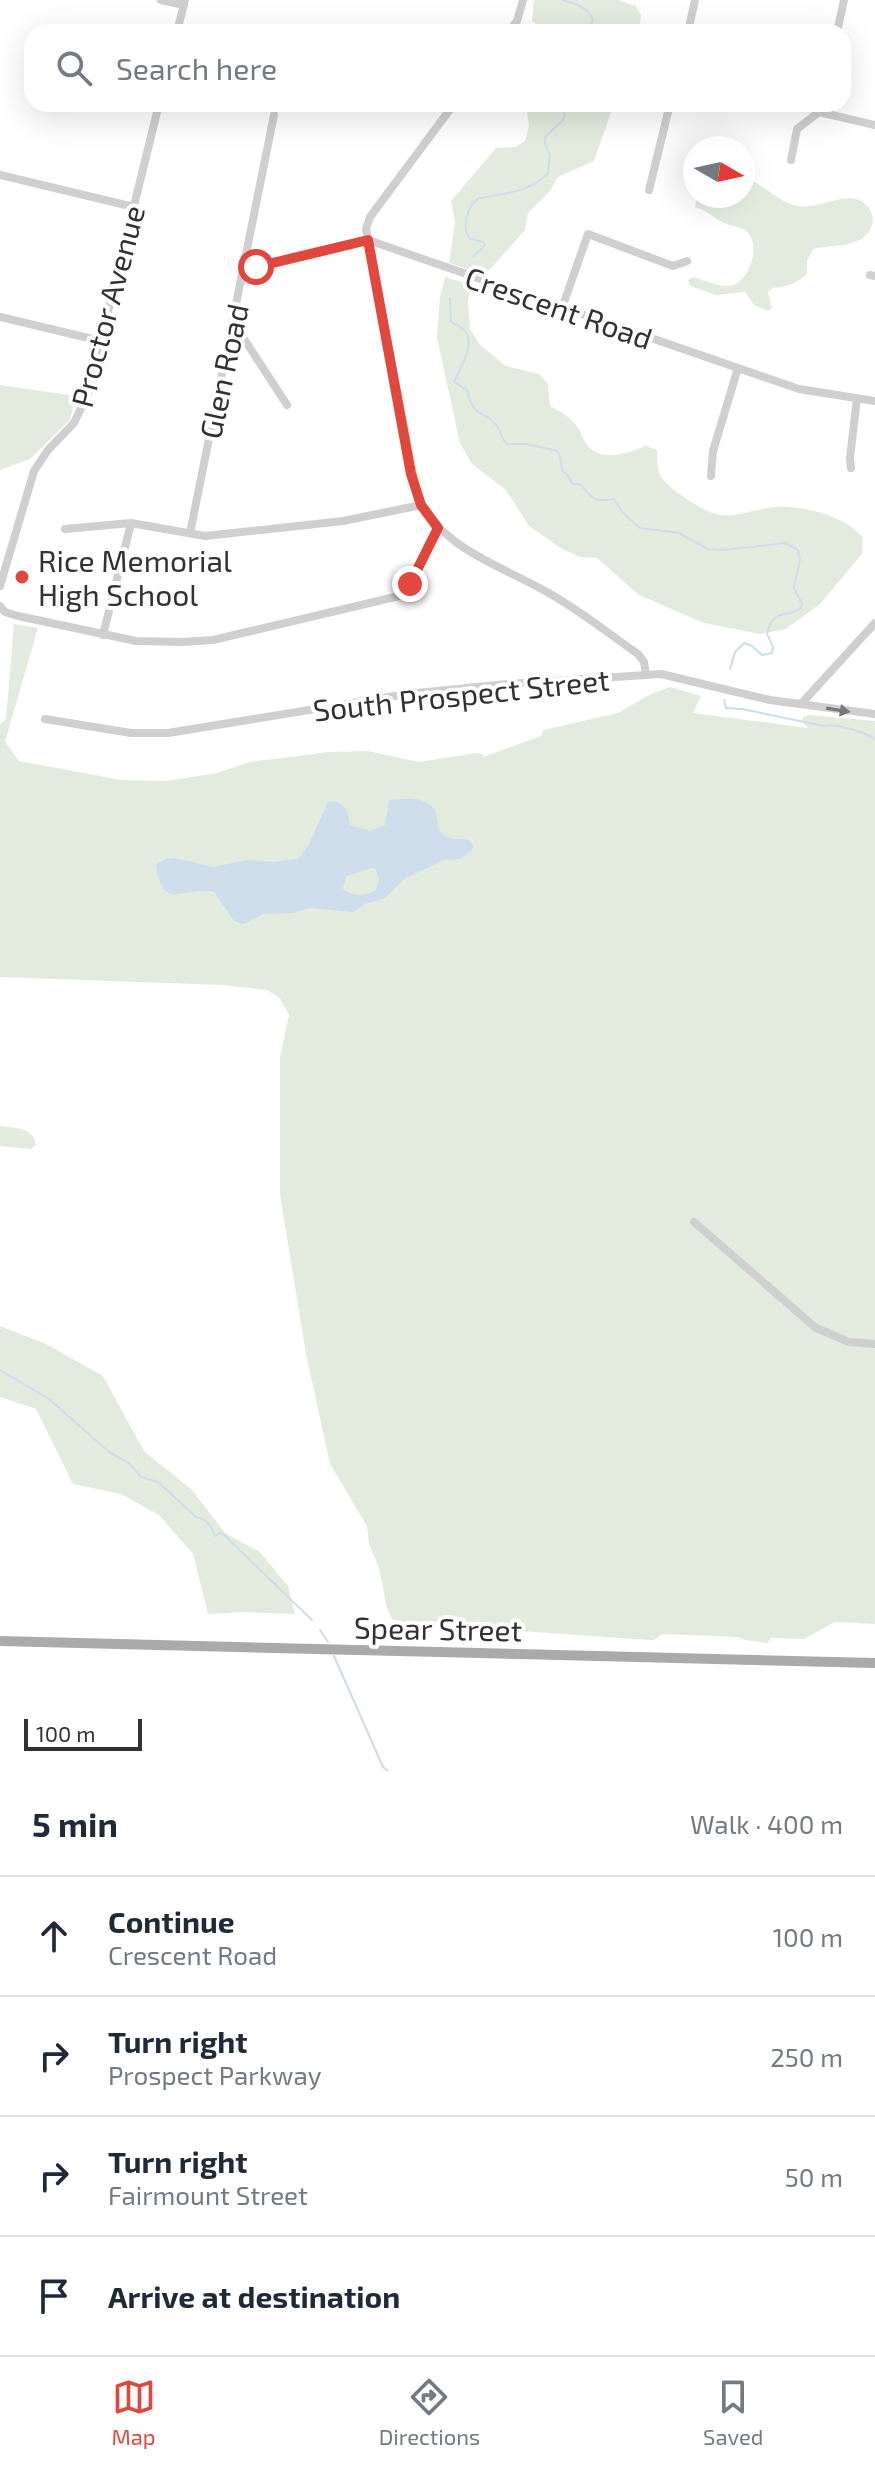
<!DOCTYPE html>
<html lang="en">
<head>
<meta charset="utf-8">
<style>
  body { margin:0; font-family:"Exo 2",sans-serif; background:#f2f2f3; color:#1f2937 }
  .compass { position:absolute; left:683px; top:136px; width:72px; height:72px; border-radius:50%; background:#fff; box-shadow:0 8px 32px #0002; rotate:99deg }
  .scale { position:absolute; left:24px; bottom:20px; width:118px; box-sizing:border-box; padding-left:8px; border:4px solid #323232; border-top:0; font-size:22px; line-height:28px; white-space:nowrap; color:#323232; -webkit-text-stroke:6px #fff; paint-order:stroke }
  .stop { position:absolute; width:24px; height:24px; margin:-18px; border:6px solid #e0483d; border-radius:50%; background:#fff }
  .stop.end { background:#e0483d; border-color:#fff; box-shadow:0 2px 8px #0008 }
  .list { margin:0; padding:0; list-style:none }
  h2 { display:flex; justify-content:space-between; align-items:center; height:104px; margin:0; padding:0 32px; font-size:34px }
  h2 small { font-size:26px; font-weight:400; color:#747a83 }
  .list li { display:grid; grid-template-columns:52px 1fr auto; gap:24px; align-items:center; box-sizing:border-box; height:120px; padding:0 32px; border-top:2px solid #e0e1e3 }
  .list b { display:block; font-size:30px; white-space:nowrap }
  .list p { margin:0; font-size:26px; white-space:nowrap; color:#747a83 }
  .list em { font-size:26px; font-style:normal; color:#747a83 }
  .icon { flex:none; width:44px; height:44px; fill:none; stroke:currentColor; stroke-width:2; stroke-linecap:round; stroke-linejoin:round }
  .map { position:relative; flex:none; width:875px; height:1771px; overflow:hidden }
  .search { position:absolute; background:#fff; box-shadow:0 8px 32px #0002; left:24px; right:24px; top:24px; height:88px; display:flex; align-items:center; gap:20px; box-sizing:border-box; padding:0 28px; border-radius:24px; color:#747a83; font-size:30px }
  .sheet { height:584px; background:#fff }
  nav { display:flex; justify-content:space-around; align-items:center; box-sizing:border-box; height:112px; border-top:2px solid #e0e1e3; background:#fff; font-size:22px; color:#747a83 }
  nav a { display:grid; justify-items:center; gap:4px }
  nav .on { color:#e0483d }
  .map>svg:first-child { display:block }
  .green { fill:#e3ebde }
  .water { fill:#ceddec; fill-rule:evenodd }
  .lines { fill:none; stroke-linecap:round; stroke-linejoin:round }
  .stream { stroke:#ceddec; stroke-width:2 }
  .minor { stroke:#cfcfcf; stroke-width:8 }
  .major { stroke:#aaa; stroke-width:10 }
  .oneway { fill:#797979 }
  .route { stroke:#e0483d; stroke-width:10 }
  .poi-dot { fill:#e0483d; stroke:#fff; stroke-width:3 }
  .labels { text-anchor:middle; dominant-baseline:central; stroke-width:8; stroke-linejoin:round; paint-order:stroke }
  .street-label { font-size:30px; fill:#323232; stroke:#fff }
  .poi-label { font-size:30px; fill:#323232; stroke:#fff; text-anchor:start }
</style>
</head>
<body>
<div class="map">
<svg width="875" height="1771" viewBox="0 0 875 1771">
  <rect width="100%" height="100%" fill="#fff"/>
  <!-- green -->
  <path class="green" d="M534,0H618L636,6L641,15L639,32H546L532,21Z
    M526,104H614L594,161L558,177L550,191L528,213L525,230L485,275L449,263L455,223L451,201L496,148L516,147L525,141L529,126Z
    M743,176C760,182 774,198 791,204C817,215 849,184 868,207C872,212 874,219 872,225C865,249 832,244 813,249L807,261V274C796,284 786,287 772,288L768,293L772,308L768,311L754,305L745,292L716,295L690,286L688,280L693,277C703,280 718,287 729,286C750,284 762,243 746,231C739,226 729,226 722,222C712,217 706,210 695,207L698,196H743Z
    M445,277L471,285L468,301L470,329L480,345L506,366L539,374L548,384L550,406C560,411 570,417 577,426C581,431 582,438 586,443C600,464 628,453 646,446L657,450C657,457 657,469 660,475C665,487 707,514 720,515C742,517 764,505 786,507C812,508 848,518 863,538L862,554L820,604L786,629L760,634L704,623L639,595L597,558L580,557L562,549L529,526L506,490L472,464L460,443L437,338L440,297Z
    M0,385L76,396L70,420L30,459L0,470Z
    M14,624L38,628L5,742L19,761L121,780L166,781L217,773L250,762L330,752L368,751L419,762L476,753L483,754V757L541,736L543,730L618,713L651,694L670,687L701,696L693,713L808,728L802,721L803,717L809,715L875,721V1624L835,1622L804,1639L771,1638L767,1643L745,1640L739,1637L662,1634L654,1640L634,1639L402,1623L392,1619L387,1608L379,1568L369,1544L367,1526L330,1464L306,1354L280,1195V1057L289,1015L280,998L267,990L223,985L0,977V724L6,719Z
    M0,1126C15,1128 34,1127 36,1145L31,1149L0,1146Z
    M0,1326L46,1344L103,1376L144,1451L192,1490L225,1533L260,1552L288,1586L295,1614L244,1612L208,1614L193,1554L159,1515L121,1494L73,1484L36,1409L0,1397Z"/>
  <!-- water -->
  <path class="water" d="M389,800C407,798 434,795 437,818C438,825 438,831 444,835C450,841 461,838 469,840L473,845L472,850L460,859L444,860L404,879L385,898L365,904L353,912L311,908L292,913L263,914L243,924L234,921L214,892C184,885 163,914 156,865L165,859L175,858L213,867L247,860L274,862L299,858L308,846L328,802C345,799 348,811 350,825L370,831L385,825ZM373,868L376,870L379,880L375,891C365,895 352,897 343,889L346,876Z"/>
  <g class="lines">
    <!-- stream -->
    <path class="stream" d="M562,0C575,3 588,7 593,20L589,27V32
      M474,256L485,245L483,242L470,239C461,227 467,206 479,198C502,194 532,192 548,173L550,154L545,144V137L562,121L565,115L563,110L553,104
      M450,298L451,322C454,324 459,325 462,328C479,341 459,369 454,382L467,390C475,422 484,408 497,426C502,433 500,438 507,444H527L557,451L560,456L562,470L568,476L572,483L581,485C595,501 593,502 614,499L623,513L640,528L679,533L708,549L724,550L785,543L798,550L800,559L794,588L802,604L801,608C786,619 773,607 767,634L773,647L772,653L762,655L752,646L744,643L735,652L730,669
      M724,700L726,708L742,709L824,726C834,723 865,732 875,739
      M0,1370L49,1399L109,1452L129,1463L141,1477L158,1482L196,1517C207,1519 212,1526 215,1536L221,1532L312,1620
      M320,1630L328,1642
      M334,1656L383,1767L388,1771"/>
    <!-- minor -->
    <path class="minor" d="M161,0L184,5
      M177,32L185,0
      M508,32L517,21L523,0
      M688,32L695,0
      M837,32L844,0
      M454,104L370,217L366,229L417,495C442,551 502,565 552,595C582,612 609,634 638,654L644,662L646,675
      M819,112L875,125
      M791,160L797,129L819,112
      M0,175L134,207
      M649,190L670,104
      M244,270L368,240L799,389L875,401
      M870,275L875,276
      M562,308L588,234L673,266L687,261
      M0,317L101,341
      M233,322L287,405
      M851,468L850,458L857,398
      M711,476L713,451L738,368
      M65,529L131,523L205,536L343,521L421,505
      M190,533L274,115
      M0,586L34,471L48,450L74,423L88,393L159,104
      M0,606L5,612L18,616L136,641L183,642L213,640L399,596L406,591L438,528
      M103,635L131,523
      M801,704L875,623
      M45,719L131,733H168L407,694L507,684L661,674L770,700L875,714
      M694,1222L816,1328L849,1342L875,1344"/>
    <!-- major -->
    <path class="major" d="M0,1641L875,1663"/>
  </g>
  <!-- one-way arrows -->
  <defs><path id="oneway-solid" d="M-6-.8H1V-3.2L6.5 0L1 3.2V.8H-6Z" transform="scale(2)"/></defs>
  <use class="oneway" href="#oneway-solid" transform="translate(838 710) rotate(9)"/>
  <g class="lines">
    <!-- route -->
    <path class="route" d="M256,267L368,240L411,474L421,505L438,528L410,584"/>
  </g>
  <!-- markers -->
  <circle class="poi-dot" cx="22" cy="577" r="8"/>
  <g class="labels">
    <!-- street labels -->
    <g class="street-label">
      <text transform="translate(107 306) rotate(-75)">Proctor Avenue</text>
      <text transform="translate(559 307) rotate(19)">Crescent Road</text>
      <text transform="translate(223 371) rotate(-78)">Glen Road</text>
      <text transform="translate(461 694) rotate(-6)">South Prospect Street</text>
      <text transform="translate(438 1628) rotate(1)">Spear Street</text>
    </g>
    <!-- poi labels -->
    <g class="poi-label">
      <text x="38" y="560">Rice Memorial<tspan x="38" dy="34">High School</tspan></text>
    </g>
  </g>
</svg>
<svg class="compass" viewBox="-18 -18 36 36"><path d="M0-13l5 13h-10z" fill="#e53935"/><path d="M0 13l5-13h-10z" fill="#747a83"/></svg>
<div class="scale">100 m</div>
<div class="stop" style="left:256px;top:267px"></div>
<div class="stop end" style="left:410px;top:584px"></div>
<div class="search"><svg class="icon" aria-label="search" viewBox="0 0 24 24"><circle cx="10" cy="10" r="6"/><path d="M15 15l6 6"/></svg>Search here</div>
</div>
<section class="sheet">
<h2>5 min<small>Walk · 400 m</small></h2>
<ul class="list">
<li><svg class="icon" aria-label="ahead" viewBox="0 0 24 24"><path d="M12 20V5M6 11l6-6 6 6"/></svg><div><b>Continue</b><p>Crescent Road</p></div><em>100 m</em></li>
<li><svg class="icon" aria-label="right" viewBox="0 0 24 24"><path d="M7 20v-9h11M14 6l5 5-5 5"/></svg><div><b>Turn right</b><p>Prospect Parkway</p></div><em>250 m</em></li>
<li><svg class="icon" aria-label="right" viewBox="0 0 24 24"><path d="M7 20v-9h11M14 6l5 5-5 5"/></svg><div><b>Turn right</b><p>Fairmount Street</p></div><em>50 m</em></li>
<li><svg class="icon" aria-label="arrive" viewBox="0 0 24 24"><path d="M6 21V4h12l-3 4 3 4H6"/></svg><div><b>Arrive at destination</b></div></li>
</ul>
</section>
<nav>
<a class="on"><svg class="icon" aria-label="map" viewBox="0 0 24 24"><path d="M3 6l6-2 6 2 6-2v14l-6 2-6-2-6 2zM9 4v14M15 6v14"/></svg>Map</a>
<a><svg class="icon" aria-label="directions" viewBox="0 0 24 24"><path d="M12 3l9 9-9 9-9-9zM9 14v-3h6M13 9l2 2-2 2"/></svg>Directions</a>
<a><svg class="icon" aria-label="saved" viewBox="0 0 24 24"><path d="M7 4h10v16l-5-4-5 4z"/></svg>Saved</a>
</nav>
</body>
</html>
